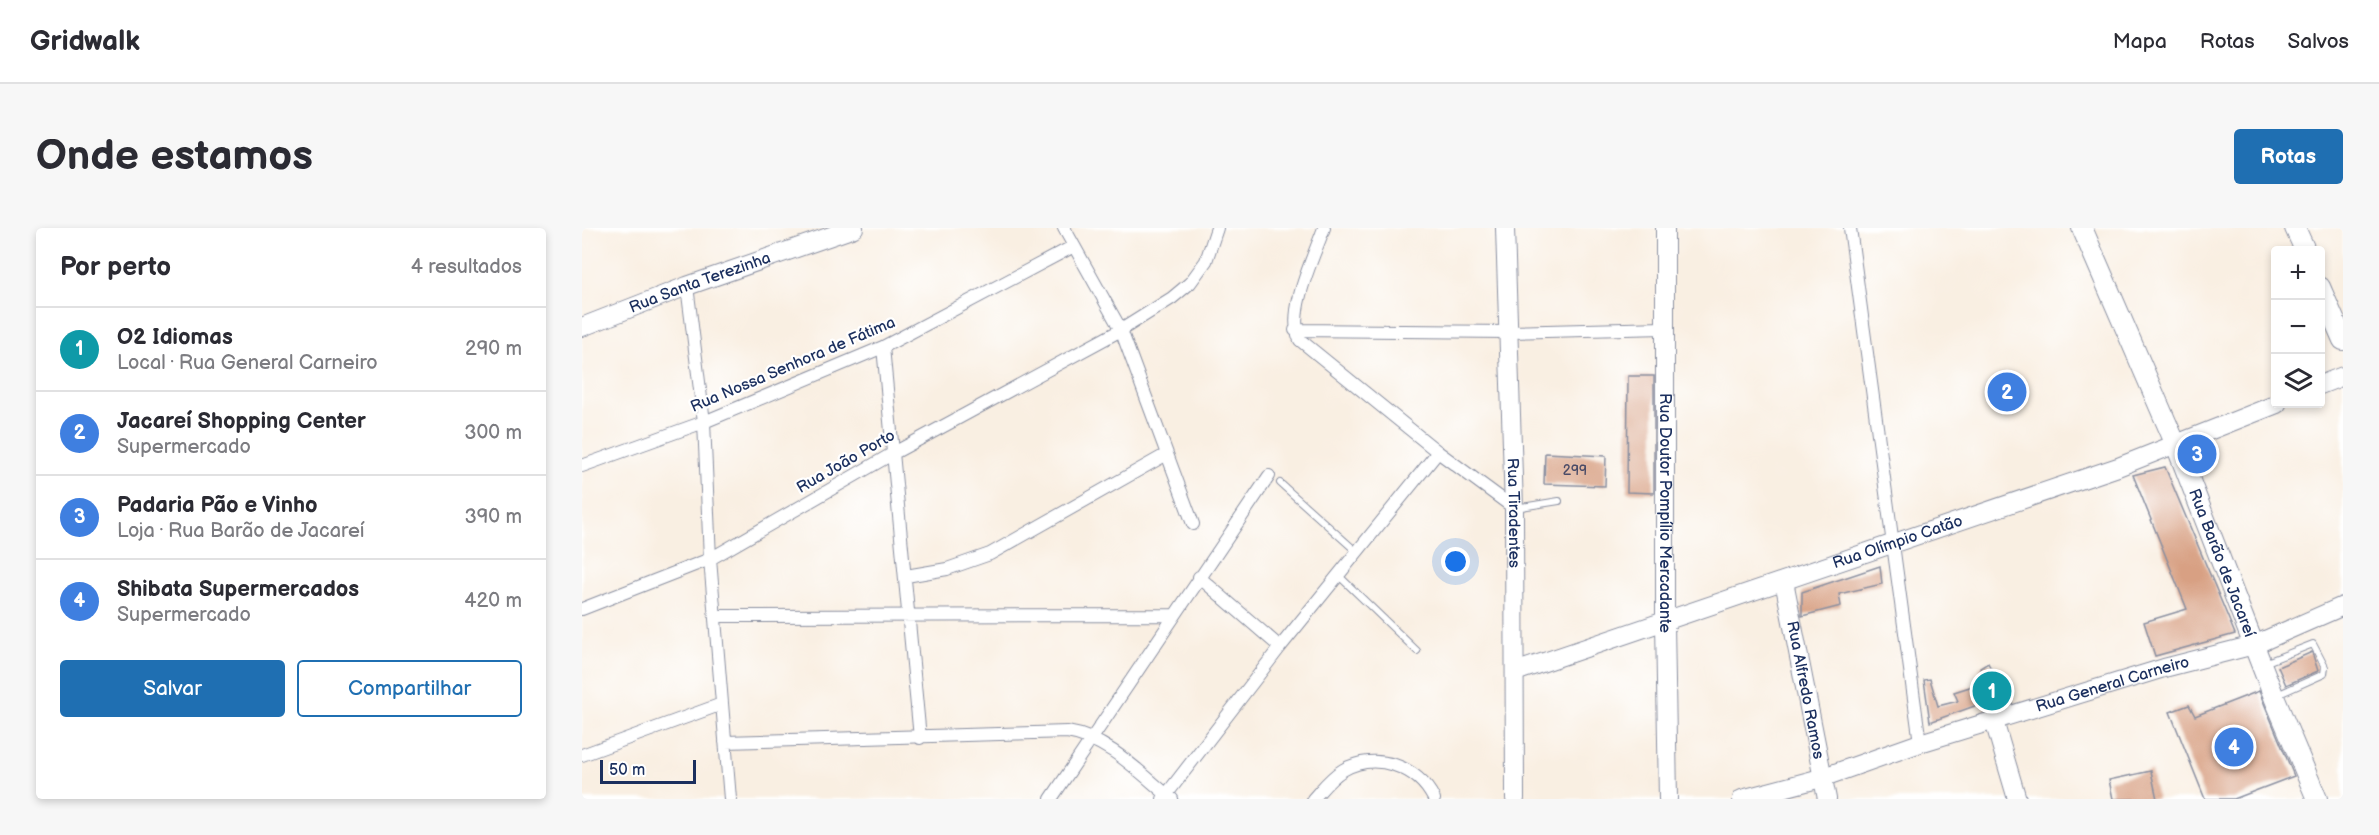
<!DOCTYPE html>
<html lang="pt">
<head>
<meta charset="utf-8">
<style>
  body { margin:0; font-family:"Balsamiq Sans",sans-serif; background:#f7f7f7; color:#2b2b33 }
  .controls { position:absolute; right:18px; top:18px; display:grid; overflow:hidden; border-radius:6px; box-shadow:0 3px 9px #0003 }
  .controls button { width:54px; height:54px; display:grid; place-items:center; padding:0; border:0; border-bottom:2px solid #e1e1e2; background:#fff; color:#2b2b33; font:30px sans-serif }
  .scale { position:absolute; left:18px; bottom:15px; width:96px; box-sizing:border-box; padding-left:6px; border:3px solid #1b2f5e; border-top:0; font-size:16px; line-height:21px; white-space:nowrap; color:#1b2f5e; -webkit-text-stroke:4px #fff; paint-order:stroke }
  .you { position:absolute; left:874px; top:334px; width:21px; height:21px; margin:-15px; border:4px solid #fff; border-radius:50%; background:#1a73e8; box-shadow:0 0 0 9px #1a73e833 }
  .badge { display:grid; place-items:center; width:39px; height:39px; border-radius:50%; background:#1f6fb2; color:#fff; font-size:20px; font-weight:700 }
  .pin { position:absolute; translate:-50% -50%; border:3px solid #fff; box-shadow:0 2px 6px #0006 }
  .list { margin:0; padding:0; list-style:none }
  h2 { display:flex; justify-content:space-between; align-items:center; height:78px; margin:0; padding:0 24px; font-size:26px }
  h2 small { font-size:20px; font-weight:400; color:#7c7c81 }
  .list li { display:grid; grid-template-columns:39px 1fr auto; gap:18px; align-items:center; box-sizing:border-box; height:84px; padding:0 24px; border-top:2px solid #e1e1e2 }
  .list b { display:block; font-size:22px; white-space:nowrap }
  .list p { margin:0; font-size:20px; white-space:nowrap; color:#7c7c81 }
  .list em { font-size:20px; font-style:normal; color:#7c7c81 }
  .actions { display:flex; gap:12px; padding:18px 24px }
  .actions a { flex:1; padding:14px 0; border:2px solid #1f6fb2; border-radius:6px; text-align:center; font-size:21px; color:#1f6fb2 }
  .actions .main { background:#1f6fb2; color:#fff }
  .icon { flex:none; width:33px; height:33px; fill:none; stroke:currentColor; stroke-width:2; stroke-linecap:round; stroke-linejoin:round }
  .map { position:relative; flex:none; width:1761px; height:571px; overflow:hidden; border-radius:6px }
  header { display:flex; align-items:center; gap:36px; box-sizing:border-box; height:84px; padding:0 30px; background:#fff; border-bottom:2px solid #e1e1e2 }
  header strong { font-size:28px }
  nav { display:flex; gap:33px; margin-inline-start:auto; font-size:21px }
  .intro { display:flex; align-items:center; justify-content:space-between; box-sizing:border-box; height:144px; padding:0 36px }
  h1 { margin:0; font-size:42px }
  .button { padding:15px 27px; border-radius:6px; background:#1f6fb2; color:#fff; font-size:21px; font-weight:700 }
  main { display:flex; gap:36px; padding:0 36px }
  aside { flex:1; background:#fff; border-radius:6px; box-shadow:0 3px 9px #0003 }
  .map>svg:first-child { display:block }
  .building { fill:#d8a083 }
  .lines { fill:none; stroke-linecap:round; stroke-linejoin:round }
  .lane-casing { stroke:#8a8fa0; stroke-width:8 }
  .street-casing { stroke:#8a8fa0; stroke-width:14 }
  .secondary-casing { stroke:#8a8fa0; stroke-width:20 }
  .primary-casing { stroke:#8a8fa0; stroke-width:22 }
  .lane { stroke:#fff; stroke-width:6 }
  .street { stroke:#fff; stroke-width:12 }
  .secondary { stroke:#fff; stroke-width:18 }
  .primary { stroke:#fff; stroke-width:20 }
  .labels { text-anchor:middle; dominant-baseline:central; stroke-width:4.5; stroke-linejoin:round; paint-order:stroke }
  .number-label { font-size:14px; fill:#4a4b67 }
  .street-label { font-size:16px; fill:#1b2f5e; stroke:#fff }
</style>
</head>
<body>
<header>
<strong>Gridwalk</strong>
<nav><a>Mapa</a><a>Rotas</a><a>Salvos</a></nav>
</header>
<div class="intro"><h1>Onde estamos</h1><a class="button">Rotas</a></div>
<main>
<aside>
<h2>Por perto<small>4 resultados</small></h2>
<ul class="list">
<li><span class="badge" style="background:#0f9aa8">1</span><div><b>O2 Idiomas</b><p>Local · Rua General Carneiro</p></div><em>290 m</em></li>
<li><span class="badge" style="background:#3f7fe0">2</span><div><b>Jacareí Shopping Center</b><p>Supermercado</p></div><em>300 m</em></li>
<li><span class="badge" style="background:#3f7fe0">3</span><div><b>Padaria Pão e Vinho</b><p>Loja · Rua Barão de Jacareí</p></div><em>390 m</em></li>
<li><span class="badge" style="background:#3f7fe0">4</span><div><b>Shibata Supermercados</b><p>Supermercado</p></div><em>420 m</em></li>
</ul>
<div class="actions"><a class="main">Salvar</a><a>Compartilhar</a></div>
</aside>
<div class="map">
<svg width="1761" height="571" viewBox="0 0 1761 571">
  <rect width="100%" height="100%" fill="#fff"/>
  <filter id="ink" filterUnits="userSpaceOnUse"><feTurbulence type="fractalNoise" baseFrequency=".0167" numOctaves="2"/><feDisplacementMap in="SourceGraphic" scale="12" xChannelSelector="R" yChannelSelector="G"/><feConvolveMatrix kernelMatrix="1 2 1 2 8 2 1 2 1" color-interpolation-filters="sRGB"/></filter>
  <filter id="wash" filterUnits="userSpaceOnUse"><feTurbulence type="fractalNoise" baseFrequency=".008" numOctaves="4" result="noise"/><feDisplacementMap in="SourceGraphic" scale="24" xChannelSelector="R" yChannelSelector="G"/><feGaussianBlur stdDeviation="1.35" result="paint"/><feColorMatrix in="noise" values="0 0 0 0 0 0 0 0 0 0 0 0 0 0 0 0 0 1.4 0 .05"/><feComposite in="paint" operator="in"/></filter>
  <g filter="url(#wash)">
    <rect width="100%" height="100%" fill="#f9efe2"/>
    <g id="blocks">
      <!-- building -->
      <path class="building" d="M1046,148H1072V265L1045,264Z
        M963,225L1024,228L1023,258L962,256Z
        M1583,239L1653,406L1573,428L1562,394L1605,381L1551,247Z
        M1298,338L1300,356L1257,366L1259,378L1220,388V364Z
        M1730,424L1736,443L1704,457L1696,439Z
        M1406,435L1411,444H1415L1424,473L1403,480L1401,475L1348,494L1342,452L1348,451L1356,478L1376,473L1372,464L1397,456L1400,451L1398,440Z
        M1677,463L1712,548L1652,571H1623L1588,484L1607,477L1613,488Z
        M1569,543L1575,571H1531L1527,552Z"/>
    </g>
  </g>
  <g filter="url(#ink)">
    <use href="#blocks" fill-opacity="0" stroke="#8a8fa0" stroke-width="1.5"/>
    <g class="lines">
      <defs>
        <path id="lane" d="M698,255L775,324
          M933,280L977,273
          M756,347L835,423
          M1682,435L1731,416L1743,439L1742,446L1695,467"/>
        <path id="street" d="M482,0L539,102L611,296
          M742,0C732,28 704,85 718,112L856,224L932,280
          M1268,0L1338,515
          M105,58L122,194L128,331L148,571
          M713,102L927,104L1082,100
          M301,119L338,510
          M0,238L122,194L301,119L492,18
          M324,348L365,341L408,326L585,226
          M617,349L698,419
          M0,381L128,331L310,226L539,102L590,70L608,55L624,33L635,0
          M133,388L591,387
          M143,514L485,504C526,510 559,546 590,571
          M0,527L140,476
          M469,571L687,248
          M581,571L698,419L856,224
          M731,571C740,561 749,549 761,542C793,523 836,538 852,571"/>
        <g id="secondary">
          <path id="s1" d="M923,0L932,280L933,571"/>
          <path id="s2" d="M1083,0V395L1086,571"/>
          <path id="s3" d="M0,99L105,58L272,0"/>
          <path d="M1738,157L1761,148"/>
          <path id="s4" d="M1202,353L1245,571"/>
          <path id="s5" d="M933,444L1536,239L1695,176"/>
          <path d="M1412,493L1435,571"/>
          <path id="s6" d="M1160,571L1239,550L1338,515L1582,440L1672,417L1761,378"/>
        </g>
        <g id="primary">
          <path id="s7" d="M1500,0L1594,217L1692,469L1735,571"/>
          <path d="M1713,0L1723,22"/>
          <path d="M1738,59L1761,112"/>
        </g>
      </defs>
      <!-- lane casing -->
      <use href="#lane" class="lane-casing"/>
      <!-- street casing -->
      <use href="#street" class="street-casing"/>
      <!-- secondary casing -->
      <use href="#secondary" class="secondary-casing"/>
      <!-- primary casing -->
      <use href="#primary" class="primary-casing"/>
      <!-- lane -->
      <use href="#lane" class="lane"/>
      <!-- street -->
      <use href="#street" class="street"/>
      <!-- secondary -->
      <use href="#secondary" class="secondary"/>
      <!-- primary -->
      <use href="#primary" class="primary"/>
    </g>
  </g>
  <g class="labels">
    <!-- number labels -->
    <g class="number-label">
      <text x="993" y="242">299</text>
    </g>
    <!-- street labels -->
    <g class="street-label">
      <text stroke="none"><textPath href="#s3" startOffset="126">Rua Santa Terezinha</textPath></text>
      <text transform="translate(211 137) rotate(-23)">Rua Nossa Senhora de Fátima</text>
      <text transform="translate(264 234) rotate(-30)">Rua João Porto</text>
      <text stroke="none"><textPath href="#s1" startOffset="285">Rua Tiradentes</textPath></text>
      <text stroke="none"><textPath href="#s2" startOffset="285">Rua Doutor Pompílio Mercadante</textPath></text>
      <text stroke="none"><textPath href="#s5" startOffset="404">Rua Olímpio Catão</textPath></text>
      <text stroke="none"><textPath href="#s7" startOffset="363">Rua Barão de Jacareí</textPath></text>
      <text stroke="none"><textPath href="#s6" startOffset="388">Rua General Carneiro</textPath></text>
      <text stroke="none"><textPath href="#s4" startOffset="111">Rua Alfredo Ramos</textPath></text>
    </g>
  </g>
</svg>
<div class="controls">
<button>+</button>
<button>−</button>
<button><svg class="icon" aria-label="layers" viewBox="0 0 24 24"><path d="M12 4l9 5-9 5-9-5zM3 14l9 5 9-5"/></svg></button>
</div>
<div class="scale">50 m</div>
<div class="you"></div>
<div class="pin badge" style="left:1410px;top:463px;background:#0f9aa8">1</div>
<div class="pin badge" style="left:1425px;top:164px;background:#3f7fe0">2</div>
<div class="pin badge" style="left:1615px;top:226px;background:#3f7fe0">3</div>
<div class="pin badge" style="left:1652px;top:519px;background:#3f7fe0">4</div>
</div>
</main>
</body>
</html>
